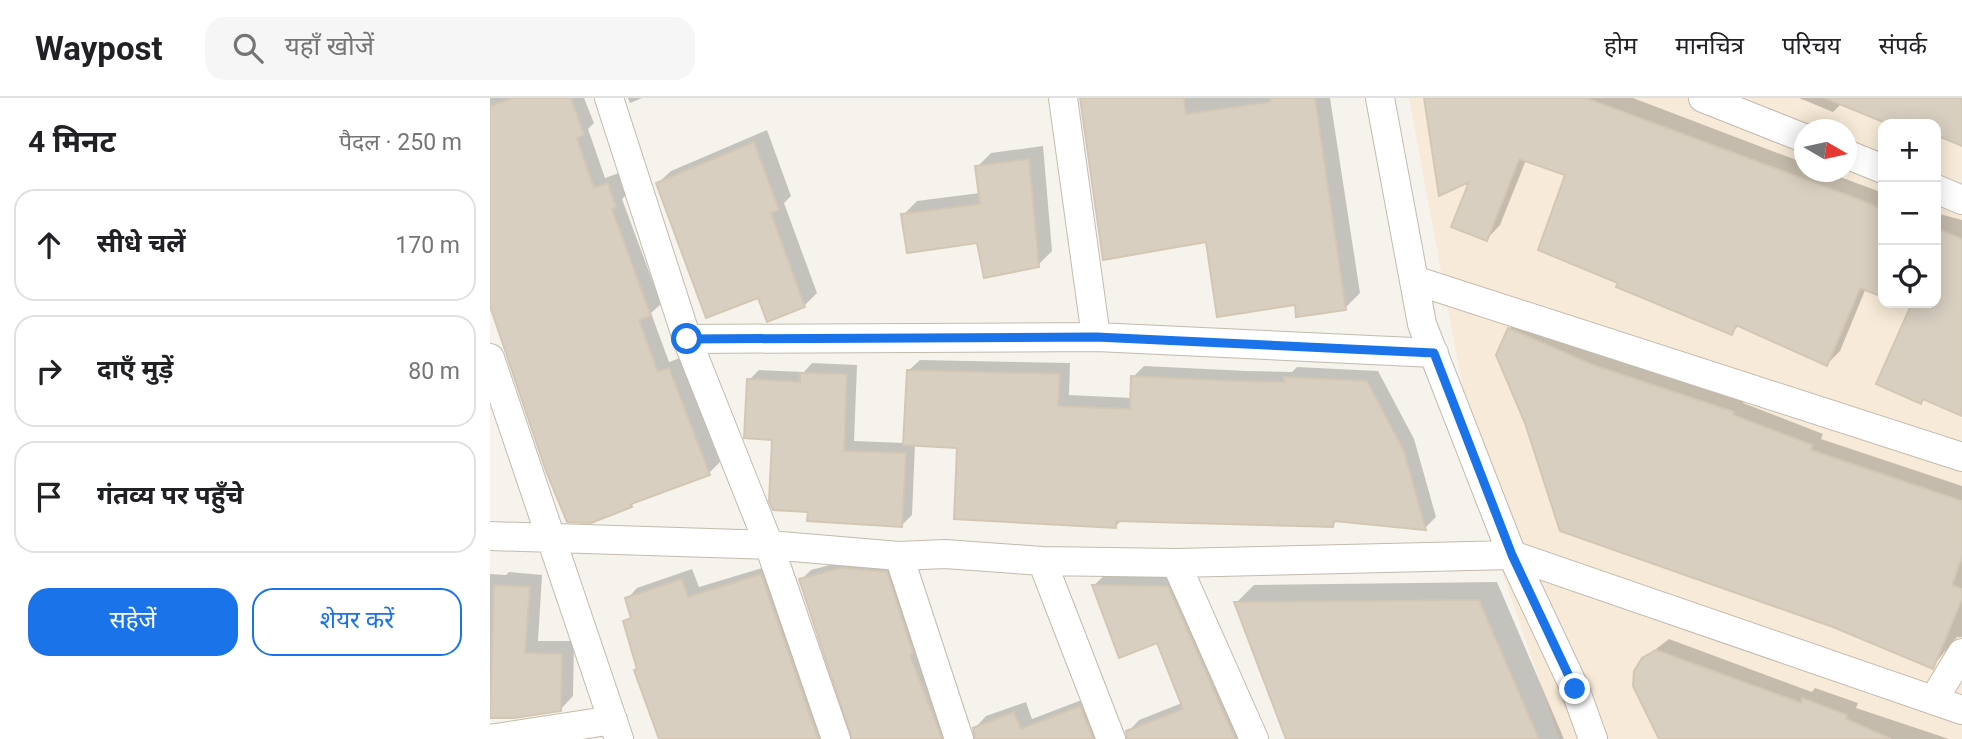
<!DOCTYPE html>
<html lang="hi">
<head>
<meta charset="utf-8">
<style>
  body { margin:0; font-family:Roboto,"Noto Sans Devanagari",sans-serif; background:#f6f6f6; color:#202124 }
  .controls { position:absolute; right:21px; top:21px; display:grid; overflow:hidden; border-radius:14px; box-shadow:0 4px 18px #0003 }
  .controls button { width:63px; height:63px; display:grid; place-items:center; padding:0; border:0; border-bottom:2px solid #e0e0e0; background:#fff; color:#202124; font:35px sans-serif }
  .compass { position:absolute; left:1304px; top:21px; width:63px; height:63px; border-radius:50%; background:#fff; box-shadow:0 4px 18px #0003; rotate:99deg }
  .stop { position:absolute; width:21px; height:21px; margin:-16px; border:5px solid #1a73e8; border-radius:50%; background:#fff }
  .stop.end { background:#1a73e8; border-color:#fff; box-shadow:0 2px 7px #0008 }
  .list { margin:0; padding:0; list-style:none }
  h2 { display:flex; justify-content:space-between; align-items:center; height:91px; margin:0; padding:0 28px; font-size:30px }
  h2 small { font-size:23px; font-weight:400; color:#757577 }
  .list li { display:grid; grid-template-columns:46px 1fr auto; gap:21px; align-items:center; box-sizing:border-box; height:112px; margin:0 14px 14px; padding:0 14px; border:2px solid #e0e0e0; border-radius:21px }
  .list b { display:block; font-size:26px; white-space:nowrap }
  .list em { font-size:23px; font-style:normal; color:#757577 }
  .actions { display:flex; gap:14px; padding:21px 28px }
  .actions a { flex:1; padding:16px 0; border:2px solid #1a73e8; border-radius:21px; text-align:center; font-size:24px; color:#1a73e8 }
  .actions .main { background:#1a73e8; color:#fff }
  .icon { flex:none; width:38px; height:38px; fill:none; stroke:currentColor; stroke-width:2; stroke-linecap:round; stroke-linejoin:round }
  .map { position:relative; flex:none; width:1472px; height:641px; overflow:hidden }
  header { display:flex; align-items:center; gap:42px; box-sizing:border-box; height:98px; padding:0 35px; background:#fff; border-bottom:2px solid #e0e0e0 }
  header strong { font-size:33px }
  nav { display:flex; gap:38px; margin-inline-start:auto; font-size:24px }
  .search { width:490px; height:63px; background:#f6f6f6; display:flex; align-items:center; gap:18px; box-sizing:border-box; padding:0 24px; border-radius:21px; color:#757577; font-size:26px }
  main { display:flex }
  aside { flex:1; background:#fff }
  .map>svg:first-child { display:block }
  .commercial { fill:#f7ead8; fill-rule:evenodd }
  .shadow { fill:#0003 }
  .building { fill:#d8cfc1; stroke:#d3c7b4; stroke-width:2 }
  .lines { fill:none; stroke-linecap:round; stroke-linejoin:round }
  .minor-casing { stroke:#c2bbae; stroke-width:30 }
  .minor { stroke:#fff; stroke-width:28 }
  .route { stroke:#1a73e8; stroke-width:9 }
</style>
</head>
<body>
<header>
<strong>Waypost</strong>
<div class="search"><svg class="icon" aria-label="search" viewBox="0 0 24 24"><circle cx="10" cy="10" r="6"/><path d="M15 15l6 6"/></svg>यहाँ खोजें</div>
<nav><a>होम</a><a>मानचित्र</a><a>परिचय</a><a>संपर्क</a></nav>
</header>
<main>
<aside>
<h2>4 मिनट<small>पैदल · 250 m</small></h2>
<ul class="list">
<li><svg class="icon" aria-label="ahead" viewBox="0 0 24 24"><path d="M12 20V5M6 11l6-6 6 6"/></svg><div><b>सीधे चलें</b></div><em>170 m</em></li>
<li><svg class="icon" aria-label="right" viewBox="0 0 24 24"><path d="M7 20v-9h11M14 6l5 5-5 5"/></svg><div><b>दाएँ मुड़ें</b></div><em>80 m</em></li>
<li><svg class="icon" aria-label="arrive" viewBox="0 0 24 24"><path d="M6 21V4h12l-3 4 3 4H6"/></svg><div><b>गंतव्य पर पहुँचे</b></div></li>
</ul>
<div class="actions"><a class="main">सहेजें</a><a>शेयर करें</a></div>
</aside>
<div class="map">
<svg width="1472" height="641" viewBox="0 0 1472 641">
  <rect width="100%" height="100%" fill="#f6f3ec"/>
  <!-- commercial -->
  <path class="commercial" d="M919,0H1472V641H1069L1000,438ZM1393,26H1446V205H1393ZM1314,32H1356V74H1314Z"/>
  <!-- shadow -->
  <path class="shadow" d="M0,0H94L104,25L98,31L115,80L129,75L136,97L132,101L171,206L161,215L179,264L190,260L230,364L219,375L147,402L141,408L0,203Z
    M138,0H152L140,5Z
    M592,0H840L870,195L855,210L806,205L718,142Z
    M936,0H1143L1314,65V74H1337L1393,95V197L1376,190L1350,253L1337,266L1250,226L1241,235L1130,184L1077,76L1036,62L1010,127L997,141L982,80Z
    M1309,0H1472V46L1446,36V26H1419L1396,18L1391,22L1351,6L1343,14Z
    M277,32L301,98L294,105L327,195L314,208L269,198L168,85L181,73Z
    M553,48L562,153L548,167L413,117L427,103L490,95L487,69L501,55Z
    M1446,115L1472,122V316L1423,208L1414,205H1446Z
    M1031,219L1254,303L1253,305L1333,336L1331,341L1472,388V539H1467L1442,569L1019,231Z
    M430,262L580,265L579,297L642,300L643,279L654,268L757,273L802,274L807,269L888,273L924,341L946,419L935,430L848,421L843,427L632,422L625,429L469,348L425,346L422,417L412,427L319,412L259,282L269,272L314,274L322,265L367,267L364,343L415,345L418,273Z
    M362,461L407,464L459,641H364L311,482L321,472Z
    M282,467L346,641H171L135,524L142,517L137,501L147,490L202,471L209,489Z
    M19,474L52,477L48,543H84L83,598L70,612L0,619V476L16,477Z
    M616,476L690,477L760,641H639L638,634L649,622L692,605L668,543L604,487Z
    M1007,484L1074,641H798L746,505L764,487Z
    M1179,541L1322,594L1325,590L1368,605L1366,610L1459,641H1171L1153,561Z
    M602,598L624,641H488L485,630L496,618L536,604L542,621Z"/>
  <!-- building -->
  <path class="building" d="M23,0H81L94,37L87,40L104,90L118,85L126,109L122,111L161,218L149,222L168,274L179,270L220,377L141,406L142,409L101,425L77,424L56,373L0,208V8Z
    M590,0H694L696,16L780,4V0H825L856,212L806,219L805,207L727,219L716,144L613,162Z
    M934,0H1096L1381,106L1393,113V199L1370,190L1337,268L1246,227L1242,237L1126,189L1128,185L1048,152L1075,77L1029,61L997,143L961,129L979,84L949,98Z
    M1335,0H1472V48L1446,37V26H1398Z
    M264,44L289,112L281,115L315,209L277,224L268,200L216,220L166,85Z
    M539,61L549,169L494,180L487,145L417,155L411,116L490,106L485,68Z
    M1446,130L1472,141V318L1433,301L1431,306L1386,286L1422,205H1446Z
    M1018,230L1103,267L1244,314L1243,317L1322,347L1321,352L1472,403V458L1462,487L1472,491V501L1443,571L1343,529L1070,433L1035,325L1006,257Z
    M417,272L570,276L568,308L640,311L641,278L745,283L794,284V279L877,283L914,353L936,432L844,423L843,429L626,423V430L464,421L467,350L413,347Z
    M310,275L357,276L354,353L416,355L412,429L317,423L318,414L283,412L279,403L282,342L254,340L257,281L310,284Z
    M351,470L397,474L423,555L420,557L452,641H362L309,481Z
    M271,476L328,641H169L144,572L147,571L133,523L141,520L135,500L192,481L198,499Z
    M4,487L40,489L35,555L72,556L71,613L24,620H0Z
    M602,487L678,488L745,641H637L636,633L693,611L667,545L629,560Z
    M989,502L1049,641H796L744,504Z
    M1166,552L1311,605L1312,600L1357,617L1356,621L1401,641H1169L1143,588L1144,573L1152,560Z
    M590,608L603,641H485L483,630L524,614L531,631Z"/>
  <g class="lines">
    <defs>
      <path id="minor" d="M119,0L197,241L279,447L346,641
        M573,0L606,239
        M890,0L932,226L1022,457L1085,591L1103,641
        M1213,0L1314,40
        M1356,56L1393,71
        M1446,91L1472,102
        M924,182L1472,359
        M197,241L606,239L944,255
        M0,260L129,641
        M0,438L279,447L409,458L455,456L552,463L686,465L1022,457L1472,612
        M409,458L469,641
        M552,463L621,641
        M686,465L764,641
        M1444,601L1472,555
        M0,641L123,622"/>
    </defs>
    <!-- minor casing -->
    <use href="#minor" class="minor-casing"/>
    <!-- minor -->
    <use href="#minor" class="minor"/>
  </g>
  <g class="lines">
    <!-- route -->
    <path class="route" d="M197,241L606,239L944,255L1022,457L1085,591"/>
  </g>
</svg>
<div class="controls">
<button>+</button>
<button>−</button>
<button><svg class="icon" aria-label="locate" viewBox="0 0 24 24"><circle cx="12" cy="12" r="6"/><path d="M12 2v4M12 18v4M2 12h4M18 12h4"/></svg></button>
</div>
<svg class="compass" viewBox="-18 -18 36 36"><path d="M0-13l5 13h-10z" fill="#e53935"/><path d="M0 13l5-13h-10z" fill="#757577"/></svg>
<div class="stop" style="left:197px;top:241px"></div>
<div class="stop end" style="left:1085px;top:591px"></div>
</div>
</main>
</body>
</html>
